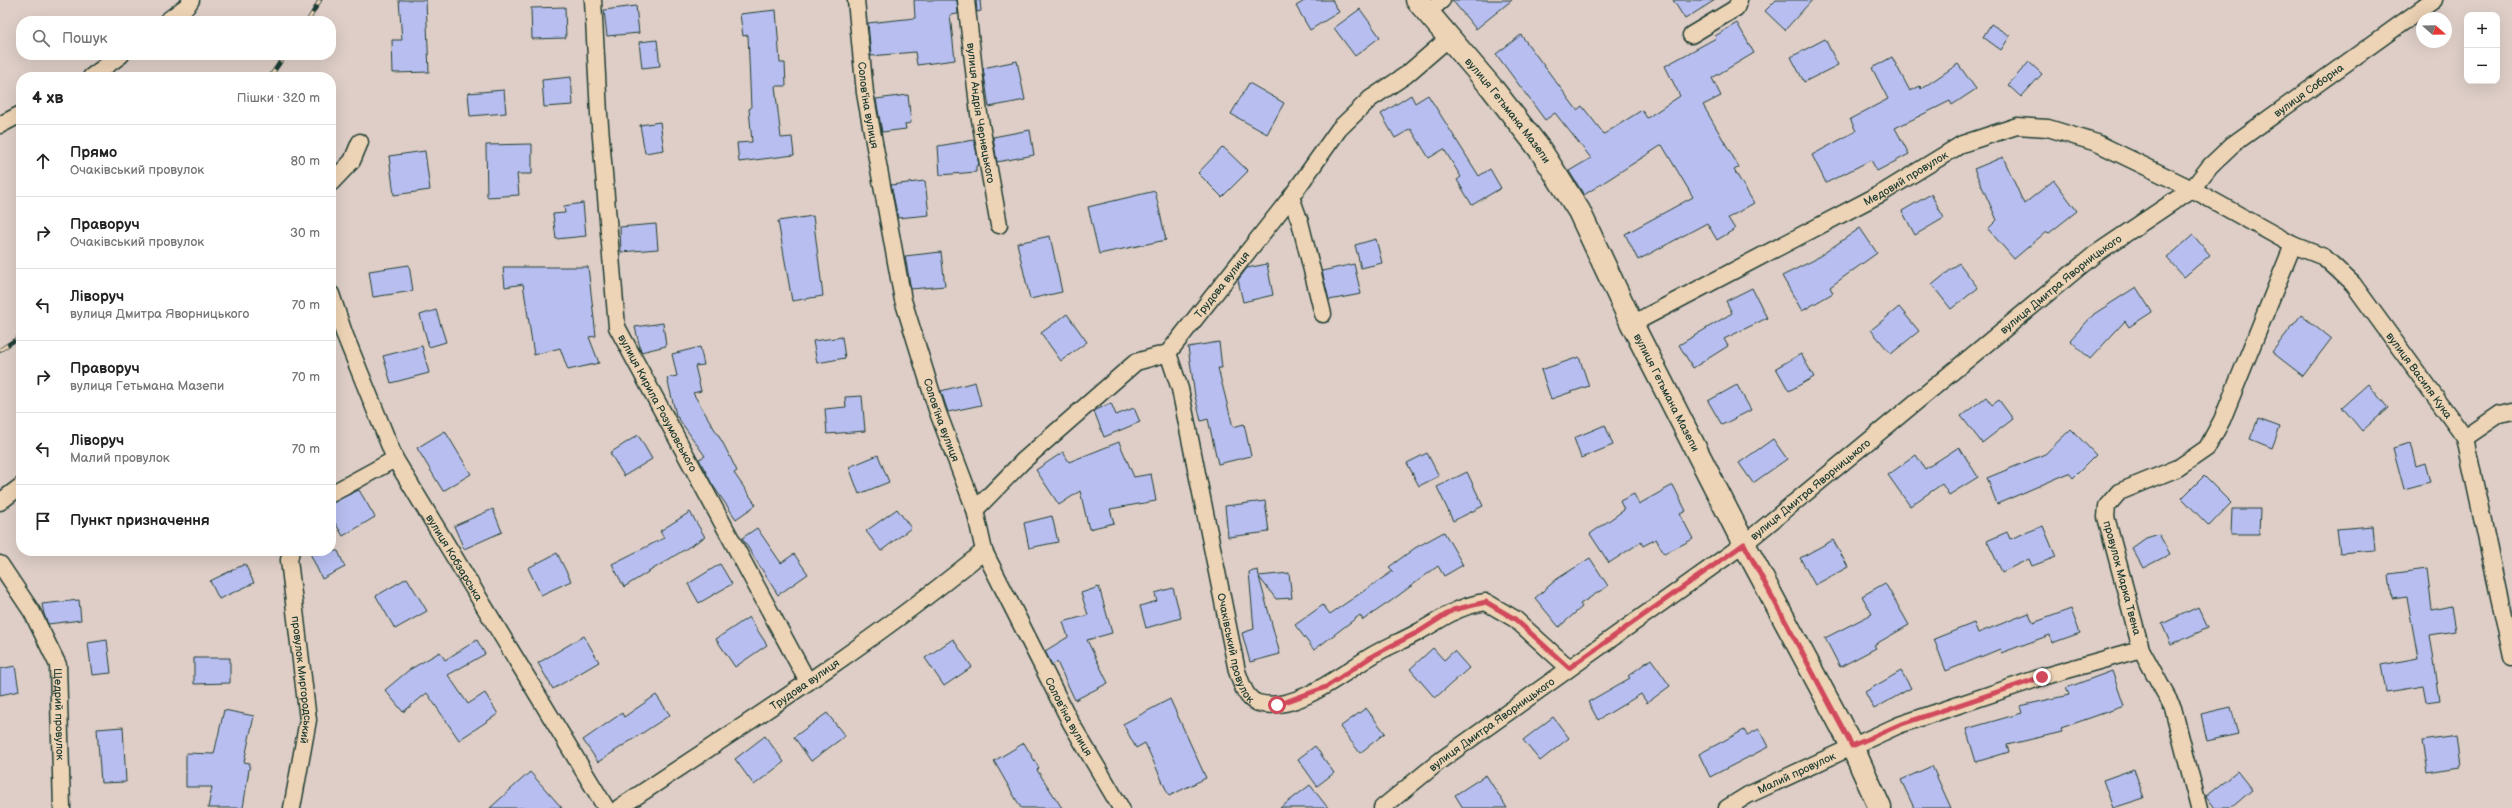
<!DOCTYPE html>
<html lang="uk">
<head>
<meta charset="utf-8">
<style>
  body { margin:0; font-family:"Balsamiq Sans",sans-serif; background:#f6f6f6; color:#222 }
  .controls { position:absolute; right:12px; top:12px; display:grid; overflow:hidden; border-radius:8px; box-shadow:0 4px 16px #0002 }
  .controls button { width:36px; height:36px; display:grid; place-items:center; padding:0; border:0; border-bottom:1px solid #e0e0e0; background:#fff; color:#222; font:20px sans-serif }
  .compass { position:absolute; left:2416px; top:12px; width:36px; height:36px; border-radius:50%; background:#fff; box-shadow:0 4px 16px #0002; rotate:110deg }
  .stop { position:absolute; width:12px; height:12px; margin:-9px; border:3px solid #d1495b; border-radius:50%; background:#fff }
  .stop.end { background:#d1495b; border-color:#fff; box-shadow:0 1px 4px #0008 }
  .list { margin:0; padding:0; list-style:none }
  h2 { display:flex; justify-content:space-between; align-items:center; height:52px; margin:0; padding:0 16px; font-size:17px }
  h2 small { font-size:13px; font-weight:400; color:#767676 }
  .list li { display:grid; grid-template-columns:26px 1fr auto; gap:12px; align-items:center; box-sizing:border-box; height:72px; padding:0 16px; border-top:1px solid #e0e0e0 }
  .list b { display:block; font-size:15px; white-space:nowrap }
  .list p { margin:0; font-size:13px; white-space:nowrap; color:#767676 }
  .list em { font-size:13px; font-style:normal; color:#767676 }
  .icon { flex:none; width:22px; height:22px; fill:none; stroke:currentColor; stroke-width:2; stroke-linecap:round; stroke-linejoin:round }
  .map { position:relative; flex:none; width:2512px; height:808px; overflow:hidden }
  .search { position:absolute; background:#fff; box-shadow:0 4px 16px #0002; left:16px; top:16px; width:320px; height:44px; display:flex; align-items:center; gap:10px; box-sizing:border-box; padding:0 14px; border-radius:16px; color:#767676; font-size:15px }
  .panel { position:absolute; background:#fff; box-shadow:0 4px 16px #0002; left:16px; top:72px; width:320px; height:484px; border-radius:16px }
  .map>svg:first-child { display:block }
  .building { fill:#b8bff0; stroke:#1f3d34 }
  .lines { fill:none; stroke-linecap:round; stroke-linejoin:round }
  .street-casing { stroke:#1f3d34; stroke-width:19 }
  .secondary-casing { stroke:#1f3d34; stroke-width:25 }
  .street { stroke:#eed4b6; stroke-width:16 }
  .secondary { stroke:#eed4b6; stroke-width:22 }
  .rail-casing { stroke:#1f3d34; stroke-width:4.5 }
  .rail { stroke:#eed4b6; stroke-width:3; stroke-dasharray:9; stroke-linecap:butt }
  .route { stroke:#d1495b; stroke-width:5 }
  .labels { text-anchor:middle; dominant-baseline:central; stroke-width:3; stroke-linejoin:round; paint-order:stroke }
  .street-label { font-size:11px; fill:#1f3d34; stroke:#eed4b6 }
</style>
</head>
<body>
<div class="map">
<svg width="2512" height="808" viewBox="0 0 2512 808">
  <rect width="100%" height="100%" fill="#decec7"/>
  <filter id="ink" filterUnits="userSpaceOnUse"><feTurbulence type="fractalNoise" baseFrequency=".025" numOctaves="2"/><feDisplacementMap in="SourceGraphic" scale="8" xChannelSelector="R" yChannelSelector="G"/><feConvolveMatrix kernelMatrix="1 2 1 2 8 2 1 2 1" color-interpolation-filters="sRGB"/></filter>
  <g filter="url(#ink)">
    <!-- building -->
    <path class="building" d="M399,0H426L429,72L393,73L392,40H402Z
      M914,0H957L958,14L950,15L955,60L917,65L915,52L871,56L868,23L915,18Z
      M976,0H980L981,11L977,12Z
      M1306,0H1332L1339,12L1310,30L1296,6Z
      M1452,0H1512L1476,29Z
      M1673,0H1715L1685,19Z
      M1776,0H1812L1785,30L1765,11Z
      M636,6L639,33L607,36L604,10Z
      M565,7L566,38L532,39L531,8Z
      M1360,9L1380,37L1355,56L1334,28Z
      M776,10L780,63H785L786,86H775L781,138L792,137L794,155L739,162L737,143L752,142L749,109L751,108L748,35L743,36L740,14Z
      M1737,23L1754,53L1712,78L1721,96L1703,105L1739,167L1734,170L1754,203L1728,218L1735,229L1717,240L1707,223L1638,260L1625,234L1693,197L1662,145L1584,195L1569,171L1591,158L1555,113L1545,120L1496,54L1521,35L1577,110L1582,106L1604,134L1642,110L1647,118L1680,96L1665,66L1716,38L1715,36Z
      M1991,24L2010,36L2001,50L1983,37Z
      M1825,39L1838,65L1804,82L1791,57Z
      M657,40L660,66L642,68L639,42Z
      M1892,57L1910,91L1920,86L1921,89L1958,64L1976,89L1952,105L1950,101L1895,128L1909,154L1877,171L1871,160L1826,183L1812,155L1856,131L1850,119L1888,99L1872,68Z
      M1017,61L1025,100L989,107L983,68Z
      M2029,62L2042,74L2021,97L2008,85Z
      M571,77L573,105L544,107L542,80Z
      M1249,83L1284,103L1267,134L1231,114Z
      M504,90L506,113L470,116L468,93Z
      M908,95L911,123L905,124L906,129L882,132L876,99Z
      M1411,95L1415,103L1428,95L1479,176L1490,169L1501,188L1472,205L1457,180L1461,177L1444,149L1429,158L1411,129L1395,138L1381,114Z
      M660,122L664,150L645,153L640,125Z
      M1030,130L1034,155L997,162L993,137Z
      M974,140L979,165L976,166V172L940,175L938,146Z
      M532,144V174H517L519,195L487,197L486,145Z
      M1223,147L1248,171L1222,197L1198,173Z
      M425,151L430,190L394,195L389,156Z
      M2003,157L2024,204L2054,180L2077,211L2048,234L2046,232L2014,259L1988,229L1997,220L1974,169Z
      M925,181L929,215L898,218L891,185Z
      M1155,191L1166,240L1099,254L1088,207Z
      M1931,194L1944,218L1915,235L1902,211Z
      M583,203L586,236L556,239L553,214L565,213L564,206Z
      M813,216L823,296L792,301L778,221Z
      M656,224L658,249L621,252L620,227Z
      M1860,228L1877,253L1830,287L1833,293L1802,311L1782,276L1814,260Z
      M2193,235L2210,255L2184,277L2167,258Z
      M1050,236L1062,292L1030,299L1017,243Z
      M1376,239L1382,263L1361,268L1355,245Z
      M941,252L945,286L911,289L905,256Z
      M1959,263L1978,288L1951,309L1932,285Z
      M1267,264L1273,295L1243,302L1238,280L1247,268Z
      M1354,264L1361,294L1329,300L1322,271Z
      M409,265L413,291L373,297L369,271Z
      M503,267H588L596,336L589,337L599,363L568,370L560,348L534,355L523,284L505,287Z
      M2136,287L2152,312L2129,327L2125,321L2090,359L2070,340L2094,314Z
      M1752,288L1767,318L1724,339L1728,346L1693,368L1679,345L1732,313L1726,301Z
      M1899,307L1919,331L1891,354L1871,330Z
      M436,310L446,342L429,347L420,315Z
      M1067,314L1087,342L1061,361L1041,333Z
      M2301,315L2331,339L2303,376L2272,352Z
      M663,323L666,346L641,352L635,327Z
      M842,337L845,358L817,363L813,341Z
      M1219,342L1222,368H1218L1233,427L1244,424L1251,456L1218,464L1208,419L1201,421L1195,396L1188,347Z
      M422,346L429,373L391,383L383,356Z
      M700,347L704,365L695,366L701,391L693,393L724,445L737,471L734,473L756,505L736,519L712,484L699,459L705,456L676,415L667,378L677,376L672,354Z
      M1801,354L1814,377L1789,391L1776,368Z
      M1579,357L1589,386L1551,399L1541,370Z
      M975,382L981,405L948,412L941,391Z
      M2368,384L2388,408L2362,431L2342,407Z
      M1737,385L1751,410L1722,425L1708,401Z
      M862,396L865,431L827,434L825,409L846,407L845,397Z
      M1986,397L1992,405L1999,400L2013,419L1982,443L1961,416Z
      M1111,403L1116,415L1134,408L1140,422L1104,437L1094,411Z
      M2258,419L2280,427L2272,448L2250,439Z
      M1605,425L1613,445L1581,458L1574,438Z
      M2071,429L2096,455L2073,478L2069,473L1997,504L1987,478L2045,454Z
      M445,431L471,474L443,491L417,448Z
      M638,435L652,459L624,476L610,453Z
      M1773,439L1787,459L1753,483L1739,463Z
      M1119,442L1134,477L1151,474L1156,501L1110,509L1114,523L1089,529L1080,491L1059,505L1036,470L1063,452L1069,462Z
      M2410,443L2416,466L2425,463L2430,482L2404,489L2393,448Z
      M1959,447L1978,477L1949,495L1942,484L1910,506L1888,475L1916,455L1925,469Z
      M1427,453L1439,476L1419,486L1407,463Z
      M878,455L889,482L859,494L849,467Z
      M1467,472L1483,506L1453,521L1437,487Z
      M2204,476L2231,503L2209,526L2182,498Z
      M1673,485L1686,511L1680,514L1693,539L1664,554L1656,539L1643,546L1641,542L1609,563L1590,534L1624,510L1620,501L1634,494L1639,504Z
      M359,490L375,517L343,536L331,516V503Z
      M1265,501L1269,532L1228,537L1225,506Z
      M493,509L502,532L464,549L454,526Z
      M897,509L911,528L881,551L866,531Z
      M2232,509H2260L2259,534H2231Z
      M690,512L705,537L624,587L612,564L664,538L660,531Z
      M1052,516L1058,542L1029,548L1024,523Z
      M2043,526L2056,557L2032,566L2029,559L2002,572L1987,541L2007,532L2010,539Z
      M2373,526L2375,550L2340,553L2337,529Z
      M757,528L781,563L794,554L808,574L778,595L742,538Z
      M1444,532L1463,565L1444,576L1438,566L1391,601L1363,620L1360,615L1314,650L1295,625L1323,605L1330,614L1393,571L1389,567L1415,548Z
      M2159,534L2170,554L2143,568L2132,548L2146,538Z
      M1833,540L1848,567L1815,585L1800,558Z
      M309,551H338L345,567L322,579Z
      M557,553L571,581L541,595L528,568Z
      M1590,558L1608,586L1580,604L1582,607L1559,627L1535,598L1557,579Z
      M245,564L254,583L219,599L210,581Z
      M720,564L732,584L699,603L688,584Z
      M2427,569L2432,610L2451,606L2455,631L2430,635L2440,700L2426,702L2423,686L2386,692L2381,665L2418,658L2407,597L2392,599L2389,574Z
      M1258,570L1259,576L1289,573L1292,598L1276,599L1259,577L1280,654L1250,662L1242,633L1254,629L1249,572Z
      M407,578L427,611L395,629L376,596Z
      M1885,583L1909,625L1874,645L1876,648L1840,667L1825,638L1872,614L1862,596Z
      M1099,587L1112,633L1087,640L1108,683L1075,700L1057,662L1052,665L1045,651L1068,637L1063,622L1088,615L1081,593Z
      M1173,588L1181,618L1146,628L1140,606L1157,601L1155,593Z
      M79,600L81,620L48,624L44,614L42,604Z
      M2198,607L2208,628L2171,645L2162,624Z
      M2071,609L2080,633L2052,643L2050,635L2001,653L2000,649L1946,671L1934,639L1974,623L1978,633L2029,613L2033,623Z
      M749,617L767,645L735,667L716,639Z
      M584,636L599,662L553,689L538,663Z
      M953,639L972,667L944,686L925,658Z
      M107,640L111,673L92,675L88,643Z
      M477,640L485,654L448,675L468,704L485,693L498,714L459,740L427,693L403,712L385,690L409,670L440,652L445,660Z
      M1433,648L1444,660L1454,651L1469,668L1435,698L1410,669Z
      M194,658H230V683L194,684Z
      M1651,659L1670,686L1647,703L1641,694L1598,720L1588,702L1630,678L1628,676Z
      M15,666L19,691L0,695V669Z
      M1901,671L1911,688L1874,709L1865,692Z
      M2112,671L2124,706L2061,728L2062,732L2007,745L2009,752L1976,762L1966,729L2022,713L2020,706L2069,695L2066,688Z
      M656,695L670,715L598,762L583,740L622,713L624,717Z
      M1170,699L1206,778L1169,796L1145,743L1136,748L1123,724Z
      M2231,707L2238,734L2207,741L2201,714Z
      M1366,708L1385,733L1360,753L1340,727Z
      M224,710L254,716L244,762L250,763L243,808H208L212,787H186V753L214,754Z
      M827,713L845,736L811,761L794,737Z
      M1553,717L1569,738L1540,761L1523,740Z
      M123,727L126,782L101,783L97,729Z
      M1759,729L1768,747L1710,777L1699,754L1744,730L1747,735Z
      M765,736L784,762L754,785L735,759Z
      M2456,736L2460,767L2427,772L2422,741Z
      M1024,743L1039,768L1037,770L1062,808H1021L994,761Z
      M1315,746L1334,773L1317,786L1298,759Z
      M1932,766L1951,808H1914L1901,780Z
      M2134,769L2144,798L2113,808L2103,780Z
      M2237,771L2252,790L2231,808H2215L2206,796Z
      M530,772L562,808H490Z
      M1486,775L1507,808H1463L1455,795Z
      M1310,785L1328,808H1280Z"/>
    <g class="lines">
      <defs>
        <g id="street">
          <path id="s1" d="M593,0L599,114L617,327L808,682"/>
          <path id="s2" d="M856,0L865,93L903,300L937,410L975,510L984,551L1071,723L1121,808"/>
          <path id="s3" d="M966,0L979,114L999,225"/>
          <path d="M1427,13L1442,0"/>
          <path d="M167,21L187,6L191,0"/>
          <path d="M1691,35L1736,8L1739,0"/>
          <path d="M91,77L121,55"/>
          <path d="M0,125L21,114"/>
          <path d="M331,183L352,161L360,142"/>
          <path d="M1291,197L1300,222L1323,314"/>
          <path id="s4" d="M331,294L344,333L395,459L606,808"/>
          <path id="s5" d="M1632,324L1882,193L1962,144L2017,126L2048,128L2097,143L2192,189L2293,245L2324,257L2353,284L2465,438L2512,657"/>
          <path id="s6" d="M1168,353L1180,389L1237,671C1241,682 1245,699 1258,703C1295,714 1344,672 1373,655C1388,646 1405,640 1420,631C1444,618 1457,606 1486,602L1515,619L1569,668"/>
          <path d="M2465,438L2500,414L2512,411"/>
          <path d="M331,494L395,459"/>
          <path d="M0,502L21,486"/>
          <path id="s7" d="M975,510L1023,461L1136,362L1168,353L1291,197L1339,129L1370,99L1406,75L1450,37"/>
          <path id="s8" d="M291,551L289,560L308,720L292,808"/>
          <path id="s9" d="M0,564L32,612L58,665L62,808"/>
          <path id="s10" d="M619,808C742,726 869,646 984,551"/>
          <path id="s11" d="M1382,808L1441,760L1744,544L2094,255L2192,189L2210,166L2232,145L2434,0"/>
          <path id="s12" d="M1727,808L1748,795L1899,725L2042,677L2141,649"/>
          <path d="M2199,808L2173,708L2141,649L2106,517L2107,506L2119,492L2178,468L2207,448L2222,420L2293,245"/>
        </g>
        <g id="secondary">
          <path id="s13" d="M1417,0L1492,88L1541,151L1579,211L1632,324L1744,544L1852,746L1880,808"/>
        </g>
      </defs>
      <!-- street casing -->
      <use href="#street" class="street-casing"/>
      <!-- secondary casing -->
      <use href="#secondary" class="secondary-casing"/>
      <!-- street -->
      <use href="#street" class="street"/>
      <!-- secondary -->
      <use href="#secondary" class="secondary"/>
      <defs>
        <path id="rail" d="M308,21L320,0
          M270,77L285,55
          M0,350L21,336"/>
      </defs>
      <!-- rail casing -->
      <use href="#rail" class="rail-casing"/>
      <!-- rail -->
      <use href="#rail" class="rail"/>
    </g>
  </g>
  <g class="lines" filter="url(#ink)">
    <!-- route -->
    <path class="route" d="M1277,705L1326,687L1374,655L1420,631L1453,610L1486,602L1515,619L1569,668L1744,544L1852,746L1899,725L2042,677"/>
  </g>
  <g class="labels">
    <!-- street labels -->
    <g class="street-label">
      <text stroke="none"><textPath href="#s11" startOffset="1174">вулиця Соборна</textPath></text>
      <text stroke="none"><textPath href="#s2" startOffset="106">Солов'їна вулиця</textPath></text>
      <text stroke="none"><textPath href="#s13" startOffset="143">вулиця Гетьмана Мазепи</textPath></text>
      <text stroke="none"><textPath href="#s3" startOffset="114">вулиця Андрія Чернецького</textPath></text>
      <text stroke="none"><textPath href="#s5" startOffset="310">Медовий провулок</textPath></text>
      <text stroke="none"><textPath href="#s7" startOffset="339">Трудова вулиця</textPath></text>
      <text stroke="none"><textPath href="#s11" startOffset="858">вулиця Дмитра Яворницького</textPath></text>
      <text stroke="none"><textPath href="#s5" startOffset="923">вулиця Василя Кука</textPath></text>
      <text stroke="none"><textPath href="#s13" startOffset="468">вулиця Гетьмана Мазепи</textPath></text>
      <text stroke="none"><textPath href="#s1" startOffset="414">вулиця Кирила Розумовського</textPath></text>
      <text stroke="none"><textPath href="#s2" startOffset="430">Солов'їна вулиця</textPath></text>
      <text stroke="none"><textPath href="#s11" startOffset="534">вулиця Дмитра Яворницького</textPath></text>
      <text stroke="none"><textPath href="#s4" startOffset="292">вулиця Кобзарська</textPath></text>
      <text transform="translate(2122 578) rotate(75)">провулок Марка Твена</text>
      <text stroke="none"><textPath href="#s6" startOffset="303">Очаківський провулок</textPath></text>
      <text stroke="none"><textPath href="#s8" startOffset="130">провулок Миргородський</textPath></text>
      <text stroke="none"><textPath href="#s10" startOffset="223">Трудова вулиця</textPath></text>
      <text stroke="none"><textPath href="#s9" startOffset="166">Щедрий провулок</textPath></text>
      <text stroke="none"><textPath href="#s2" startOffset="754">Солов'їна вулиця</textPath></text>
      <text stroke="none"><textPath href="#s11" startOffset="138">вулиця Дмитра Яворницького</textPath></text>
      <text stroke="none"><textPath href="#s12" startOffset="78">Малий провулок</textPath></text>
    </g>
  </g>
</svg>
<div class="controls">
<button>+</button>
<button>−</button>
</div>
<svg class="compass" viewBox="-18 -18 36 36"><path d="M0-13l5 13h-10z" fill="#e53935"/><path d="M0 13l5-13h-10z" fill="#767676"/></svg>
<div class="stop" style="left:1277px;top:705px"></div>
<div class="stop end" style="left:2042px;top:677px"></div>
<div class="search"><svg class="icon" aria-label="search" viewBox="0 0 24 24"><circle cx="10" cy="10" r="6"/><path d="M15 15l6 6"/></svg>Пошук</div>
<section class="panel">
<h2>4 хв<small>Пішки · 320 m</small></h2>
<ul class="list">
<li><svg class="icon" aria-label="ahead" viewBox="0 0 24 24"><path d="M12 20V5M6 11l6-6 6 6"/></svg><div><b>Прямо</b><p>Очаківський провулок</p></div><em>80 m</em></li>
<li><svg class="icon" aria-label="right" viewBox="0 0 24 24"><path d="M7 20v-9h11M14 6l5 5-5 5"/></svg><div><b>Праворуч</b><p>Очаківський провулок</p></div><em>30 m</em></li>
<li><svg class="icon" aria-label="left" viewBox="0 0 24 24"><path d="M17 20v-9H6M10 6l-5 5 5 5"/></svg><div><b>Ліворуч</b><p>вулиця Дмитра Яворницького</p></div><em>70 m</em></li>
<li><svg class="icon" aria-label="right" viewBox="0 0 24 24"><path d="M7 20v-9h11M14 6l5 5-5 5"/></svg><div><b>Праворуч</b><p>вулиця Гетьмана Мазепи</p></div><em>70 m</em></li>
<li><svg class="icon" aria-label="left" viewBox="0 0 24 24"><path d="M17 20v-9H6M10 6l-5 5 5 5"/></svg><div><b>Ліворуч</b><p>Малий провулок</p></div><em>70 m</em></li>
<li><svg class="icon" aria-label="arrive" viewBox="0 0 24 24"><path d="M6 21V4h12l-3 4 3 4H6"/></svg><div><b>Пункт призначення</b></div></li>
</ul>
</section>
</div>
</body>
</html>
